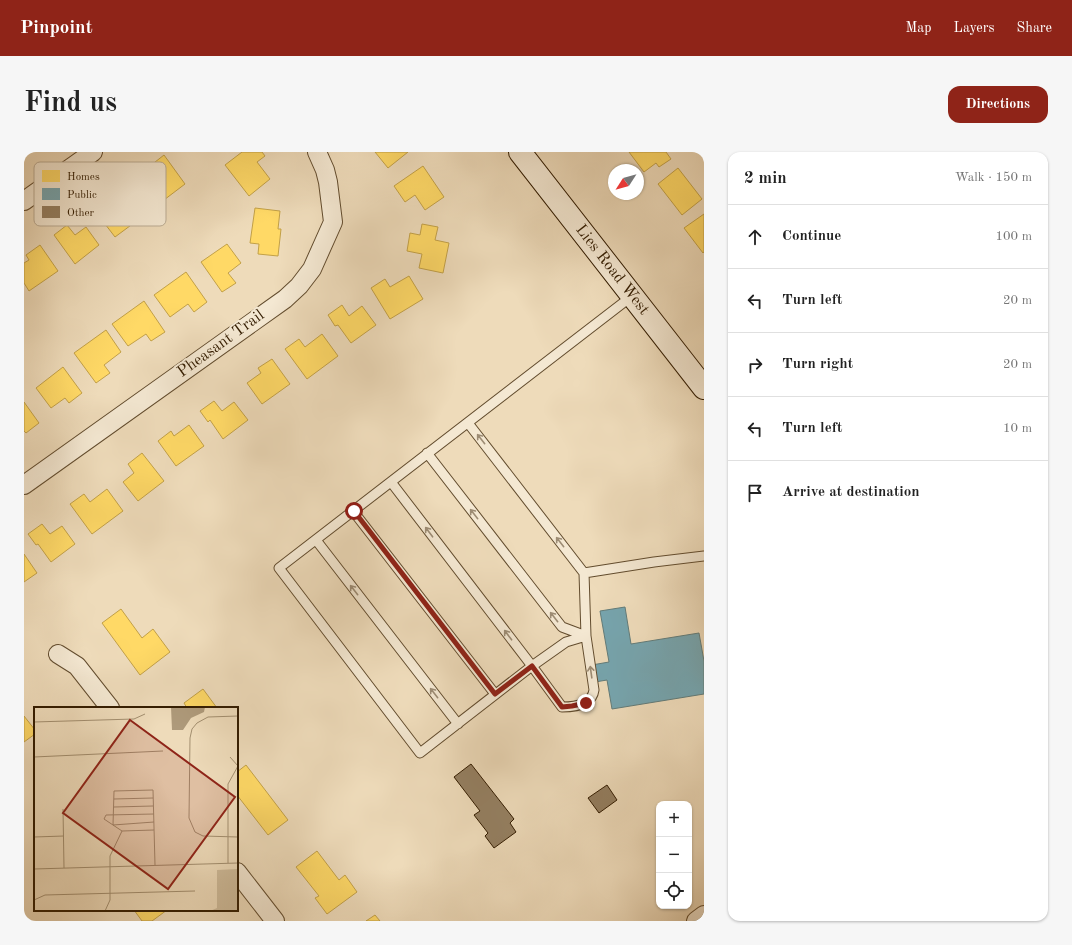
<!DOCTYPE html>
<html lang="en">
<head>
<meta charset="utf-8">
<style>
  body { margin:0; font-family:"Old Standard TT",serif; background:#f6f6f6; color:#222 }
  .controls { position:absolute; right:12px; bottom:12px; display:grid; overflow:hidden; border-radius:8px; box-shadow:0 1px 3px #0004 }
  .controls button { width:36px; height:36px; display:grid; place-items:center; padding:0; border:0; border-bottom:1px solid #e0e0e0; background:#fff; color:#222; font:20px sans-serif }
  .compass { position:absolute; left:584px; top:12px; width:36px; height:36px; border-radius:50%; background:#fff; box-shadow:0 1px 3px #0004; rotate:234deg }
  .stop { position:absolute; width:12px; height:12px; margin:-9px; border:3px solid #8f2418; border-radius:50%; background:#fff }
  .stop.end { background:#8f2418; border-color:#fff; box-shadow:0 1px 4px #0008 }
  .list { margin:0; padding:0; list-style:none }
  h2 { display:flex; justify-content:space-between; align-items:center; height:52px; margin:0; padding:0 16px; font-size:17px }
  h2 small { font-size:13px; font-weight:400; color:#767676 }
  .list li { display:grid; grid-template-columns:26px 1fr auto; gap:12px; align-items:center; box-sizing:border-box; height:64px; padding:0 16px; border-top:1px solid #e0e0e0 }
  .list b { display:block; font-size:15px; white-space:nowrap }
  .list em { font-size:13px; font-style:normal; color:#767676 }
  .icon { flex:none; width:22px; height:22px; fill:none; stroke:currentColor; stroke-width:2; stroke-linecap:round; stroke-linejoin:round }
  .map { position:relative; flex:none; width:680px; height:769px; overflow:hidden; border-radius:12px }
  header { display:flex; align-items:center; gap:24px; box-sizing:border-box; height:56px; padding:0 20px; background:#8f2418; color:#fff }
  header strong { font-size:19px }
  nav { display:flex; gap:22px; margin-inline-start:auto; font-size:14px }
  .intro { display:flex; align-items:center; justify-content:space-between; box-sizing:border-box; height:96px; padding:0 24px }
  h1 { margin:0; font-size:28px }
  .button { padding:10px 18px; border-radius:12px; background:#8f2418; color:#fff; font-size:14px; font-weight:700 }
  main { display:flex; gap:24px; padding:0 24px }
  aside { flex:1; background:#fff; border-radius:12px; box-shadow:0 1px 3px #0004 }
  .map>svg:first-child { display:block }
  .homes { fill:#ffd966; stroke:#c2a047 }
  .public { fill:#76a5af; stroke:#627c7a }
  .building { fill:#947f61; stroke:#331c00 }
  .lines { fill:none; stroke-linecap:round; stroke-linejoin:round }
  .lane-casing { stroke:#624c2e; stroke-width:11 }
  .street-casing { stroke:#624c2e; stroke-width:20 }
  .secondary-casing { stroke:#331c00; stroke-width:24 }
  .lane { stroke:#f4e8d2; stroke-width:9 }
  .street { stroke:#f4e8d2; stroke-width:18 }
  .secondary { stroke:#f4e8d2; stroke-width:22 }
  .oneway { stroke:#9d8c74 }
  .route { stroke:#8f2418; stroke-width:5 }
  .labels { text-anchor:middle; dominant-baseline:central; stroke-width:4; stroke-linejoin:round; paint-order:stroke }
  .street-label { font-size:16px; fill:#331c00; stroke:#f4e8d2 }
  .inset-road { fill:none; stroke:#a38f70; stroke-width:1 }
  .view { fill:#8f2418; fill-opacity:0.15; stroke:#8f2418; stroke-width:2 }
  .inset-edge { fill:none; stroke:#331c00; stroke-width:2 }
  .key { fill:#f4e8d2; stroke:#baab93; stroke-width:1 }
  .key-label { font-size:11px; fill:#331c00 }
</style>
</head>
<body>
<header>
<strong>Pinpoint</strong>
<nav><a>Map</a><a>Layers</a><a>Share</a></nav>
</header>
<div class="intro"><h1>Find us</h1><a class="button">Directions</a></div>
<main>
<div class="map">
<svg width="680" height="769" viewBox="0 0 680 769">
  <rect width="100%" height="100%" fill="#eedbba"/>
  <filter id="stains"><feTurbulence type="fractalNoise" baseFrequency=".005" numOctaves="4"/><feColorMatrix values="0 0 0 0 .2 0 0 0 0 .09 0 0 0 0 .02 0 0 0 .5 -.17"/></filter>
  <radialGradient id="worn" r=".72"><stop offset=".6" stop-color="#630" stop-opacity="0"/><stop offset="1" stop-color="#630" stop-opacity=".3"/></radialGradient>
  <!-- homes -->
  <path class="homes" d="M218,0H238L241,4L233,10L246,27L225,44L201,13Z
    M351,0H384L364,16Z
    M605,0H642L647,7L635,15L632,11L620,20Z
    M140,3L161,32L136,51L124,34L135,25L126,14Z
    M399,14L420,45L401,58L391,43L381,50L370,34Z
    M654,16L678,47L658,63L634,32Z
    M106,40L122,62L91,85L68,55L82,45L88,53Z
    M231,56L256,59L254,77H257L254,104L234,102L235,92L226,91Z
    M680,62V100L679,101L660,76Z
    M398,72L414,75L411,88L425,91L419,121L395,116L398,102L383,99L386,81L396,83Z
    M43,73L51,83L62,75L75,93L51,112L30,83Z
    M203,92L217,111L204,121L212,131L198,140L177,110Z
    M16,93L34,119L5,139L0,131V111L5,108L2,103Z
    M162,120L183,150L170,160L164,152L146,165L130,143Z
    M385,124L399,147L366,167L347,136L361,127L366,135Z
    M120,149L141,180L127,189L122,182L104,194L88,172Z
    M318,153L325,164L338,154L352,173L327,191L314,173L311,174L304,163Z
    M82,178L97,200L80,213L86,221L72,231L50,201Z
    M298,182L314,204L283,227L261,197L275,187L281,195Z
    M248,207L266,232L238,252L223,231L237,221L234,216Z
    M39,215L58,241L45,251L41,246L27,256L12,236Z
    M190,249L198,259L210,250L224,268L199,287L186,268L184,270L176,259Z
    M0,250L15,271L2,281L0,279Z
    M165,273L180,294L152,314L134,289L147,279L150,284Z
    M118,301L140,329L114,349L99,330L110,321L104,312Z
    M83,337L99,359L68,382L46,352L60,342L66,350Z
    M18,372L26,382L38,374L51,392L27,410L14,392L12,393L4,382Z
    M0,402L13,421L0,430Z
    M97,457L118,486L129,477L146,500L116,523L78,471Z
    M179,537L193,556H163L160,551Z
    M0,564L11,578V582L0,590Z
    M222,613L264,668L244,683L213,643V620Z
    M293,699L315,728L321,723L333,740L303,762L291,746L295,744L272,715Z
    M110,758H143L128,769H118Z
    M351,763L356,769H342Z"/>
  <!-- public -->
  <path class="public" d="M601,455L607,492L675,481L680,509V542L588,557L583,528L565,531L562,514L585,510L576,459Z"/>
  <!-- building -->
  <path class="building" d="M447,612L490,667L486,671L492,680L470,696L461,684L464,681L450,663L456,659L430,625Z
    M583,633L593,648L575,661L564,646Z"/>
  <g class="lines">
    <defs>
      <path id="lane" d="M403,301L538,475L562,484
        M367,330L508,514L538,555C551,555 568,553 570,538L562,484L560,421L444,271
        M329,359L471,542
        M292,388L434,572
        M560,421L630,410L680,404
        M562,484L542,490L508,514L396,601L255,416L608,144"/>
      <path id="street" d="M0,49L69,0
        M0,333L261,147L275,134L288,117L309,70L304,30L301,18L293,0
        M34,502L53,514L86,556
        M213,720L251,769
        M672,769L680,763"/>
      <path id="secondary" d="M496,0L680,236"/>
    </defs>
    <!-- lane casing -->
    <use href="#lane" class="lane-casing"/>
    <!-- street casing -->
    <use href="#street" class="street-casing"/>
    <!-- secondary casing -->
    <use href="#secondary" class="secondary-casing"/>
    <!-- lane -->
    <use href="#lane" class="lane"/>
    <!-- street -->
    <use href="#street" class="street"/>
    <!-- secondary -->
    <use href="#secondary" class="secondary"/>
  </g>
  <!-- one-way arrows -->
  <defs><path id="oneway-shaft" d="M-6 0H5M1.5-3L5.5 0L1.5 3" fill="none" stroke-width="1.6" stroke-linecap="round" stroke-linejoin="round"/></defs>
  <g class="oneway">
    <use href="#oneway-shaft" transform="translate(457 287) rotate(-128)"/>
    <use href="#oneway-shaft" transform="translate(450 362) rotate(-128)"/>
    <use href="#oneway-shaft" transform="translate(405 380) rotate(-127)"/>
    <use href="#oneway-shaft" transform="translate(536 390) rotate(-128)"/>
    <use href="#oneway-shaft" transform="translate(330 438) rotate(-128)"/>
    <use href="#oneway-shaft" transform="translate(530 465) rotate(-128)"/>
    <use href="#oneway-shaft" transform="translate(484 483) rotate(-127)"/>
    <use href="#oneway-shaft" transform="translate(567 520) rotate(-98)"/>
    <use href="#oneway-shaft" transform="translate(410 541) rotate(-128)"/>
  </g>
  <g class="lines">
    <!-- route -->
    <path class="route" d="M330,359L471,542L508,514L538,555L548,554L562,551"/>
  </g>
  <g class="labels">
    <!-- street labels -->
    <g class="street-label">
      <text transform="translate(588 118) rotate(52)">Lies Road West</text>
      <text transform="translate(197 192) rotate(-36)">Pheasant Trail</text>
    </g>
  </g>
  <!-- overview -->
  <g transform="translate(10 555)">
    <rect width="204" height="204" fill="#eedbba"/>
    <path d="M204,162V204H176L183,201V163Z" fill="#cebb9a"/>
    <path d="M137,0H171L170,5L157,11L149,23H138Z" fill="#ae9a7b"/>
    <path class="inset-road" d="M204,9L174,10L163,16L158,22L156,31L155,111L161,125L169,129L204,130M0,15L100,12L111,7M0,50L129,44M196,50L204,59M80,92L119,91M80,100L119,99M29,102L30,161M120,107L72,108L70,112L88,124L120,123M79,118L80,84L119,83L121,158M79,118L120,115M0,130L30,129M194,156V77L204,59M0,162L204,156M0,193L11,188L161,184M71,204L76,193V149L88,124"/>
    <path class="view" d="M96,13L201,90L134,182L29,106Z"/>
    <rect width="204" height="204" class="inset-edge"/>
  </g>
  <!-- legend -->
  <rect x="10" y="10" width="132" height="64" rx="6" class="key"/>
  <rect x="18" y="18" width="18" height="12" fill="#ffd966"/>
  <rect x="18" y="36" width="18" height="12" fill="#76a5af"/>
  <rect x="18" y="54" width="18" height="12" fill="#947f61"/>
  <g class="key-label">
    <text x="43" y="28">Homes</text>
    <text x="43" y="46">Public</text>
    <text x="43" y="64">Other</text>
  </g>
  <rect width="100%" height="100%" filter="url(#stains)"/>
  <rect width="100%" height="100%" fill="url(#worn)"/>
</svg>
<div class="controls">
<button>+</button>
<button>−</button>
<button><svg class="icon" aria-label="locate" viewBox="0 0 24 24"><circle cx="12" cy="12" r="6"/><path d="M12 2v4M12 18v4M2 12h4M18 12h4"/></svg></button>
</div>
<svg class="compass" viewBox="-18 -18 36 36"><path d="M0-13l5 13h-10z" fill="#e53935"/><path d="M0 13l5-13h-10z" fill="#767676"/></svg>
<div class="stop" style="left:330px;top:359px"></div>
<div class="stop end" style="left:562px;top:551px"></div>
</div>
<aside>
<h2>2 min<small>Walk · 150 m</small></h2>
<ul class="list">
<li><svg class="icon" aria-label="ahead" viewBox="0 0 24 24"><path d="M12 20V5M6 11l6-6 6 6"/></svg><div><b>Continue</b></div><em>100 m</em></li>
<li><svg class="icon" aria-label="left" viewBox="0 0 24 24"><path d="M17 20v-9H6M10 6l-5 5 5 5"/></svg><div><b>Turn left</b></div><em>20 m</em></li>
<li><svg class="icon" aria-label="right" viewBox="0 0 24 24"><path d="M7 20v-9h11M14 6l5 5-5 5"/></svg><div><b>Turn right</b></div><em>20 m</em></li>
<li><svg class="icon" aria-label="left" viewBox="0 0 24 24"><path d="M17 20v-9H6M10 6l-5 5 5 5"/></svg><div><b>Turn left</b></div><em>10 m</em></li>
<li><svg class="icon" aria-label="arrive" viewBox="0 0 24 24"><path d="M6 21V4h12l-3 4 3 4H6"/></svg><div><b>Arrive at destination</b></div></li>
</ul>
</aside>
</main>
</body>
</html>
